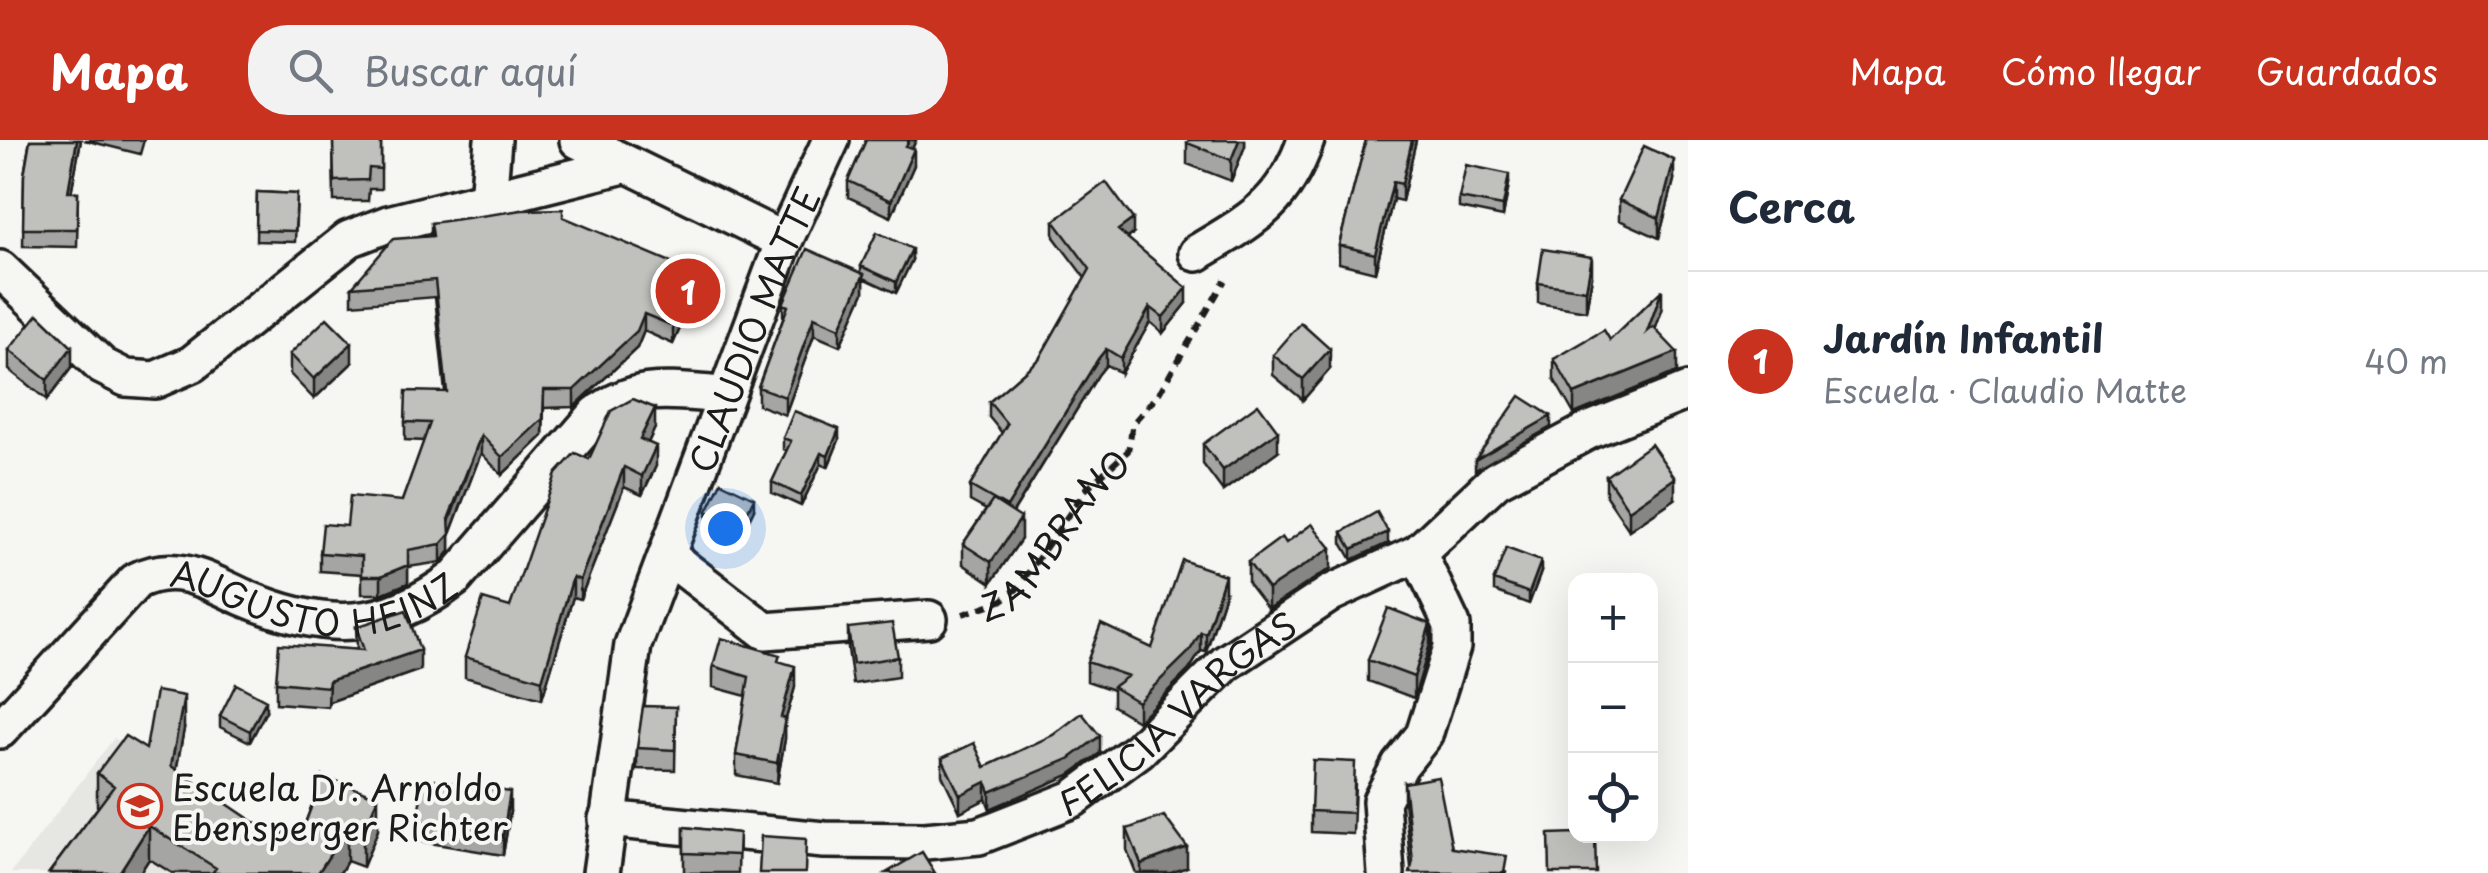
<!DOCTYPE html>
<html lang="es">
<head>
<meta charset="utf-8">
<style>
  body { margin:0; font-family:"Playpen Sans",sans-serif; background:#f2f2f3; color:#1f2937 }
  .controls { position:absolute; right:30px; bottom:30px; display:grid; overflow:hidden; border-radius:20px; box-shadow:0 10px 40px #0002 }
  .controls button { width:90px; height:90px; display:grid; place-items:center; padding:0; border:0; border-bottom:2px solid #e0e1e3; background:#fff; color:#1f2937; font:50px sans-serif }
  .you { position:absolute; left:725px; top:388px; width:35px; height:35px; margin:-25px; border:8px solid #fff; border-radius:50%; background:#1a73e8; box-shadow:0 0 0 15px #1a73e833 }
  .badge { display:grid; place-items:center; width:65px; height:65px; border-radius:50%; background:#c8321e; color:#fff; font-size:32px; font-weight:700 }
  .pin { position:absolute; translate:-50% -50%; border:5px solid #fff; box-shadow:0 2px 10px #0006 }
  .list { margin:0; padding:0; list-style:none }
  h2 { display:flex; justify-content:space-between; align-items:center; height:130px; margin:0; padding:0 40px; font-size:42px }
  h2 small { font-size:32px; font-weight:400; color:#747a83 }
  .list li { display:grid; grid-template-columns:65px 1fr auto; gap:30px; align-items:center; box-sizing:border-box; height:180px; padding:0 40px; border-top:2px solid #e0e1e3 }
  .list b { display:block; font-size:38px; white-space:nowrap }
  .list p { margin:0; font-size:32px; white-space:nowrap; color:#747a83 }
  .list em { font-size:32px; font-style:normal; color:#747a83 }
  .icon { flex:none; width:55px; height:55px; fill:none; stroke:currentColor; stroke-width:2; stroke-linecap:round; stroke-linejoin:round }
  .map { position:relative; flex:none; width:1688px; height:733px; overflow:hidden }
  header { display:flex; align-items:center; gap:60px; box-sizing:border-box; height:140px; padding:0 50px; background:#c8321e; color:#fff }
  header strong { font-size:48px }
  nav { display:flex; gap:55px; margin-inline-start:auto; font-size:35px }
  .search { width:700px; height:90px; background:#f2f2f3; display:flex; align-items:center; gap:25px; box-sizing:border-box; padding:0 35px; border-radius:40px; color:#747a83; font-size:38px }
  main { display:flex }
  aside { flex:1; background:#fff }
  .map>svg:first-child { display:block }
  .built { fill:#e6e6e2 }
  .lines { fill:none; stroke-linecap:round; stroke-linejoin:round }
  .minor-casing { stroke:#1c1c1c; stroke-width:42 }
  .path { stroke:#1c1c1c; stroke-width:6; stroke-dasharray:10 8; stroke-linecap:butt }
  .minor { stroke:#f6f6f2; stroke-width:35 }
  .wall { fill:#a5a5a3; stroke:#1c1c1c; stroke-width:2.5 }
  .shaded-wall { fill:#868684; stroke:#1c1c1c; stroke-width:2.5 }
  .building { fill:#c0c0bd; stroke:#1c1c1c; stroke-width:2.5 }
  .labels { text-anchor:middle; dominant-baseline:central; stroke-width:8; stroke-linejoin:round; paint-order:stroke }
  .street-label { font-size:35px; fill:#1c1c1c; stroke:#f6f6f2 }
  .poi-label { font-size:35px; fill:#1c1c1c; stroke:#f6f6f2; text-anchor:start }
</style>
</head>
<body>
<header>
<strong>Mapa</strong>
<div class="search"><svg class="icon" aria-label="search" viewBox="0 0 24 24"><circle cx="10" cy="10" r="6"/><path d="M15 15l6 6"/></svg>Buscar aquí</div>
<nav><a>Mapa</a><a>Cómo llegar</a><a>Guardados</a></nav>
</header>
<main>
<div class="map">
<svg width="1688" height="733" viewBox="0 0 1688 733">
  <rect width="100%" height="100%" fill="#f6f6f2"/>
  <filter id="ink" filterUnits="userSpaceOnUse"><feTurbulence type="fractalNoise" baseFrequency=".01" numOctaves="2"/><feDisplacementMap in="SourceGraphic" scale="20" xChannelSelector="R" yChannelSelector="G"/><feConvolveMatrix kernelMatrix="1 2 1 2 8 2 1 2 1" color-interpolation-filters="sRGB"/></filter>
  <g filter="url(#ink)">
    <!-- built -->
    <path class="built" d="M114,598L320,733H11Z"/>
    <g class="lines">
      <defs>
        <g id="minor">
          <path d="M578,0L784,101"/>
          <path d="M488,60L493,0"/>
          <path d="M1197,113C1253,79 1283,65 1306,0"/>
          <path d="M0,129L102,226L126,238L155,240L192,224L349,99L388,84L624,25"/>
          <path d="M668,416L765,491L929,479"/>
          <path id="s2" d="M0,590L136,441C176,420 209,442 245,458C325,492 385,492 455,438L597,274C640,242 673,252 725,255"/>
          <path id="s3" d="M607,679L824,700L925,701L979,696L1073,659L1139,610L1226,523L1331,453L1418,413L1496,340L1590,290L1688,251"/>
          <path id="s4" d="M601,733L633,505L784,101L831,0"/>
          <path d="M1386,733L1381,661L1400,625L1424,595L1452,507V485L1418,413"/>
        </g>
      </defs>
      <!-- minor casing -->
      <use href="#minor" class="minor-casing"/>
      <!-- path -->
      <path class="path" id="s1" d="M963,474L1001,461L1017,449L1087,348L1128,311L1133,283L1158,255L1225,140"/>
      <!-- minor -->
      <use href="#minor" class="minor"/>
    </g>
    <!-- wall -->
    <path class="wall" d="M30,0H81L71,52H78L77,107L23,106L24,35Z
      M84,0H144L140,14Z
      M333,0H381V49H369L368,61H334Z
      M866,0H916L912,9L914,25L891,77L848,57V41Z
      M1245,0V6L1231,41L1187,24V3Z
      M1366,0H1416L1402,61L1393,59L1375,132L1339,123V105Z
      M1674,40L1659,98L1619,80V60Z
      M1509,44L1503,77L1459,68V58Z
      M257,52L297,54L295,102L256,101Z
      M563,77L697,150L673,204L644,191L637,208L574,267L544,268L543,296L502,335L481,313L450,394V411L441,422L408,427V443L381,454H362V434L320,431V413L347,386L402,361L424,301L405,300V282L445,252L435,157L352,164V147L431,96V83Z
      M1054,81L1133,94L1128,98L1187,163L1163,193L1150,182L1121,233L1106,225L1098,235L1013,373L1021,399L991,443L963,424V404L986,370L970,361V346L1002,293L989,277V262L1039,219L1085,138L1054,97Z
      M912,120L896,153L864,138V152L840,206L814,195L785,275L758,265V247L783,179V164L861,133V126Z
      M1592,137L1586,171L1538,163V143Z
      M1662,170L1655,190L1677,232L1574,274L1554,239V219L1610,200Z
      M9,210L72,227L47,260L9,230Z
      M290,214L352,223L314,259L290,234Z
      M1273,215L1330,229L1303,260L1273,235Z
      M655,288L648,303L656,326L642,355L624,347L580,459L573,457L542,559L465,537V517L510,467L589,319Z
      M783,298L839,300L828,327L821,324L801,366L772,353V342L787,310L783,309Z
      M1203,304L1278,311L1223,351L1203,324Z
      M1606,336L1675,359L1629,390L1606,356Z
      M754,369L740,398L707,382V371Z
      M1342,392L1388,403L1352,420L1342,403Z
      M1286,403L1331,428L1268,469L1248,443V422Z
      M1541,432L1529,464L1494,451V440Z
      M1225,453L1206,512L1201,511L1189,530L1138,581L1113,566V550L1087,541V522L1152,508Z
      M356,487L420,530L329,562L328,567L276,563V542L357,510Z
      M848,488L898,517V537L853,544L848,509Z
      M1430,504L1414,558L1368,541V520Z
      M780,522L795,547L785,582V599L777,643L736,635V615L746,556L713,547V526Z
      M676,567L675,630L637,629V608Z
      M266,571L250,602L220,587V576Z
      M184,589L176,630L279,699L301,694L323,636L378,690L363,727L347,721L340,733H172L149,719L140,733H49L98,667L97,666V633Z
      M1100,613L1069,635L990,669L986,659L960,672L942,635V618L985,627Z
      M1355,642L1353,694L1311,692V671Z
      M1404,643L1452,708L1507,733L1411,727L1404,662Z
      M510,672L503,715L417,701V681Z
      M684,687L739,693L738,733H684Z
      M1127,689L1187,727L1171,733H1136L1127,710Z"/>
    <!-- shaded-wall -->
    <path class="shaded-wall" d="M77,0H81L68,70V52Z
      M909,0H916L906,22V6Z
      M1239,0H1245V6L1231,41V20Z
      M1412,0H1416L1402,61V44Z
      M914,9V25L891,77V61Z
      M1674,20V40L1659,98V78Z
      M1509,34V44L1503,77V66Z
      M1393,42V59L1375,132V114Z
      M1133,79V94L1118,105V90Z
      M912,109V120L896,153V142Z
      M1592,117V137L1586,171V150Z
      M697,133V150L673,204V186Z
      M864,134V152L840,206V188Z
      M1187,148V163L1163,193V177Z
      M1662,150V170L1647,213V192Z
      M1150,167V182L1121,233V218Z
      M644,174V191L637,208L574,267V250Z
      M814,177V195L785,275V257Z
      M352,203V223L314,259V239Z
      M72,207V227L47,260V240Z
      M1106,209V225L1098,235L1007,382V367L1098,219Z
      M1330,209V229L1303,260V239Z
      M1677,212V232L1574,274V254Z
      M544,250L543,296L502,335V317Z
      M655,268V288L640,319V299Z
      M1551,276V287L1475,330V320Z
      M839,289V300L828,327V316Z
      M1278,291V311L1223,351V330Z
      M481,295V313L450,394V411L441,422V404Z
      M656,306V326L642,355V336Z
      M821,313V324L801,366V356Z
      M624,327V347L580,459V440Z
      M1675,338V359L1629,390V370Z
      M754,358V369L740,398V387Z
      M1021,378V399L991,443V422Z
      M1388,392V403L1352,420V409Z
      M1331,408V428L1268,469V449Z
      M1541,421V432L1529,464V453Z
      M408,425V443L381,454V436Z
      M1225,435V453L1206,512V494Z
      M573,437V457L542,559V540Z
      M1430,484V504L1414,558V537Z
      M1201,492V511L1189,530L1138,581V562Z
      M420,510V530L329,562L328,567L329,541Z
      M795,526V547L785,582V599L777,643L781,577Z
      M184,556V589L171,659V626Z
      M266,560V571L250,602V591Z
      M1100,596V613L1069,635L990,669V652Z
      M986,642V659L960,672V655Z
      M510,652V672L503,715V695Z
      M378,657V690L363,727V694Z
      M149,686V719L140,733H119Z
      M347,688V721L340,733H318Z
      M1187,707V727L1171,733H1141V724Z"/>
    <!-- building -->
    <path class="building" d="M30,0H77L68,52H78L77,89H23L24,35Z
      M333,0H381V29L369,28L368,40L334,41Z
      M866,0H909L906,6L914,9L891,61L848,41Z
      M1189,0H1239L1231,20L1187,3Z
      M1366,0H1412L1402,44L1393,42L1375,114L1339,105Z
      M1644,6L1674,20L1659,78L1619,60Z
      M1466,25L1509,34L1503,66L1459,58Z
      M1106,42L1133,79L1118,90L1187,148L1163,177L1150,167L1121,218L1106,209L1098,219L1007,367L970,346L1007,284L989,262L1039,219L1090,129L1054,81Z
      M257,52L297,54L295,91L256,90Z
      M563,69V77L697,133L673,186L644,174L637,191L574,250H544L543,279L502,317L481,295L449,377L450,394L441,404L408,410V425L381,436H362V416L320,413L323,384L347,386L350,356L402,361L430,283L405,282L406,251L447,252L435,140L352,147L393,99L433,96L431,83L522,70Z
      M877,92L912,109L896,142L861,126Z
      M807,109L864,134L840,188L814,177L785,257L758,247L788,166L783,164Z
      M1543,109L1592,117L1586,150L1538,143Z
      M1662,150L1647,192L1653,187L1677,212L1574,254L1554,219L1604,190L1610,200Z
      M38,174L72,207L47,240L9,210Z
      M327,178L352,203L314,239L290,214Z
      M1301,183L1330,209L1303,239L1273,215Z
      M1520,256L1551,276L1475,320Z
      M633,259L655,268L640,299L656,306L642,336L624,327L580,440L573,437L542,540L465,517L483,459L510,467L556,334L575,313L589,319L611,271Z
      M1258,264L1278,291L1223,330L1203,304Z
      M794,271L839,289L828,316L821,313L801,356L772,342L791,301L783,298Z
      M1651,304L1675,338L1629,370L1606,336Z
      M721,342L754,358L740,387L707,371Z
      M993,360L1021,378L991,422L963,404Z
      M1377,372L1388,392L1352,409L1342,392Z
      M1312,384L1331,408L1268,449L1248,422L1282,397L1286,403Z
      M1506,408L1541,421L1529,453L1494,440Z
      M1182,420L1225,435L1206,494L1201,492L1189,512L1138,562L1113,547L1128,536L1087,522L1101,484L1152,508Z
      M1388,468L1430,484L1414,537L1368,520Z
      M406,470L420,510L329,541L328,547L276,542L279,504L364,510L356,487Z
      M892,483L898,517L853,524L848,488Z
      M721,498L780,515L778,521L795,526L781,577L785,578L777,623L736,615L749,537L713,526Z
      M236,544L266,560L250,591L220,576Z
      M156,551L184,556L171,626L279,699L288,685L301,694L323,636L378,657L363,694L347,688L318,733H212L216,728L149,686L119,733H49L114,646L97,633L125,596L146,609Z
      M643,566L676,567L675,610L637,608Z
      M1082,573L1100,596L1069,619L990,652L986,642L960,655L942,618L974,603L985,627L1053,595Z
      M1313,620L1355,622L1353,673L1311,671Z
      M1438,637L1452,708L1507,716L1504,733H1410L1413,721L1404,643Z
      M424,638L510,652L503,695L417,681Z
      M1164,676L1187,707L1141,724L1127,689Z
      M684,687L739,693L738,715L684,713Z
      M1576,693V696H1595L1596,733H1550L1549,694Z
      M761,696L806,699L805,733H759Z
      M922,712L935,733H886Z"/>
  </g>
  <!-- icons -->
  <defs>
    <symbol id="school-ring" viewBox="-11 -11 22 22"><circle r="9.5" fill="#f6f6f2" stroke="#c8321e" stroke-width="1.5"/><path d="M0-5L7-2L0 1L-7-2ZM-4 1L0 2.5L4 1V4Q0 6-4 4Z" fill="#c8321e"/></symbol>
  </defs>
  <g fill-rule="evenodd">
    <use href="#school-ring" x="115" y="641" width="50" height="50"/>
  </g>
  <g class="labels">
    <!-- street labels -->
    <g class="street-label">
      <text stroke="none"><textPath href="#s4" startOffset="568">CLAUDIO MATTE</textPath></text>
      <text stroke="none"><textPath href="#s1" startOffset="125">ZAMBRANO</textPath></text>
      <text stroke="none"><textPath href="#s2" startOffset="388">AUGUSTO HEINZ</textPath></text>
      <text stroke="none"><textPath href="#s3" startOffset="610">FELICIA VARGAS</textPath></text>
    </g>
    <!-- poi labels -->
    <g class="poi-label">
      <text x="172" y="646">Escuela Dr. Arnoldo<tspan x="172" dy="40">Ebensperger Richter</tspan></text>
    </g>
  </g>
</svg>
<div class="controls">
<button>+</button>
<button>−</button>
<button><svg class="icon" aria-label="locate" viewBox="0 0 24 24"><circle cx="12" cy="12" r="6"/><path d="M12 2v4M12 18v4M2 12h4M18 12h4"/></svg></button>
</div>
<div class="you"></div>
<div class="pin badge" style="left:688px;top:151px">1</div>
</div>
<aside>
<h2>Cerca<small></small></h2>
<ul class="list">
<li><span class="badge">1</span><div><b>Jardín Infantil</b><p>Escuela · Claudio Matte</p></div><em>40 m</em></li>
</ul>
</aside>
</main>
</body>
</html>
